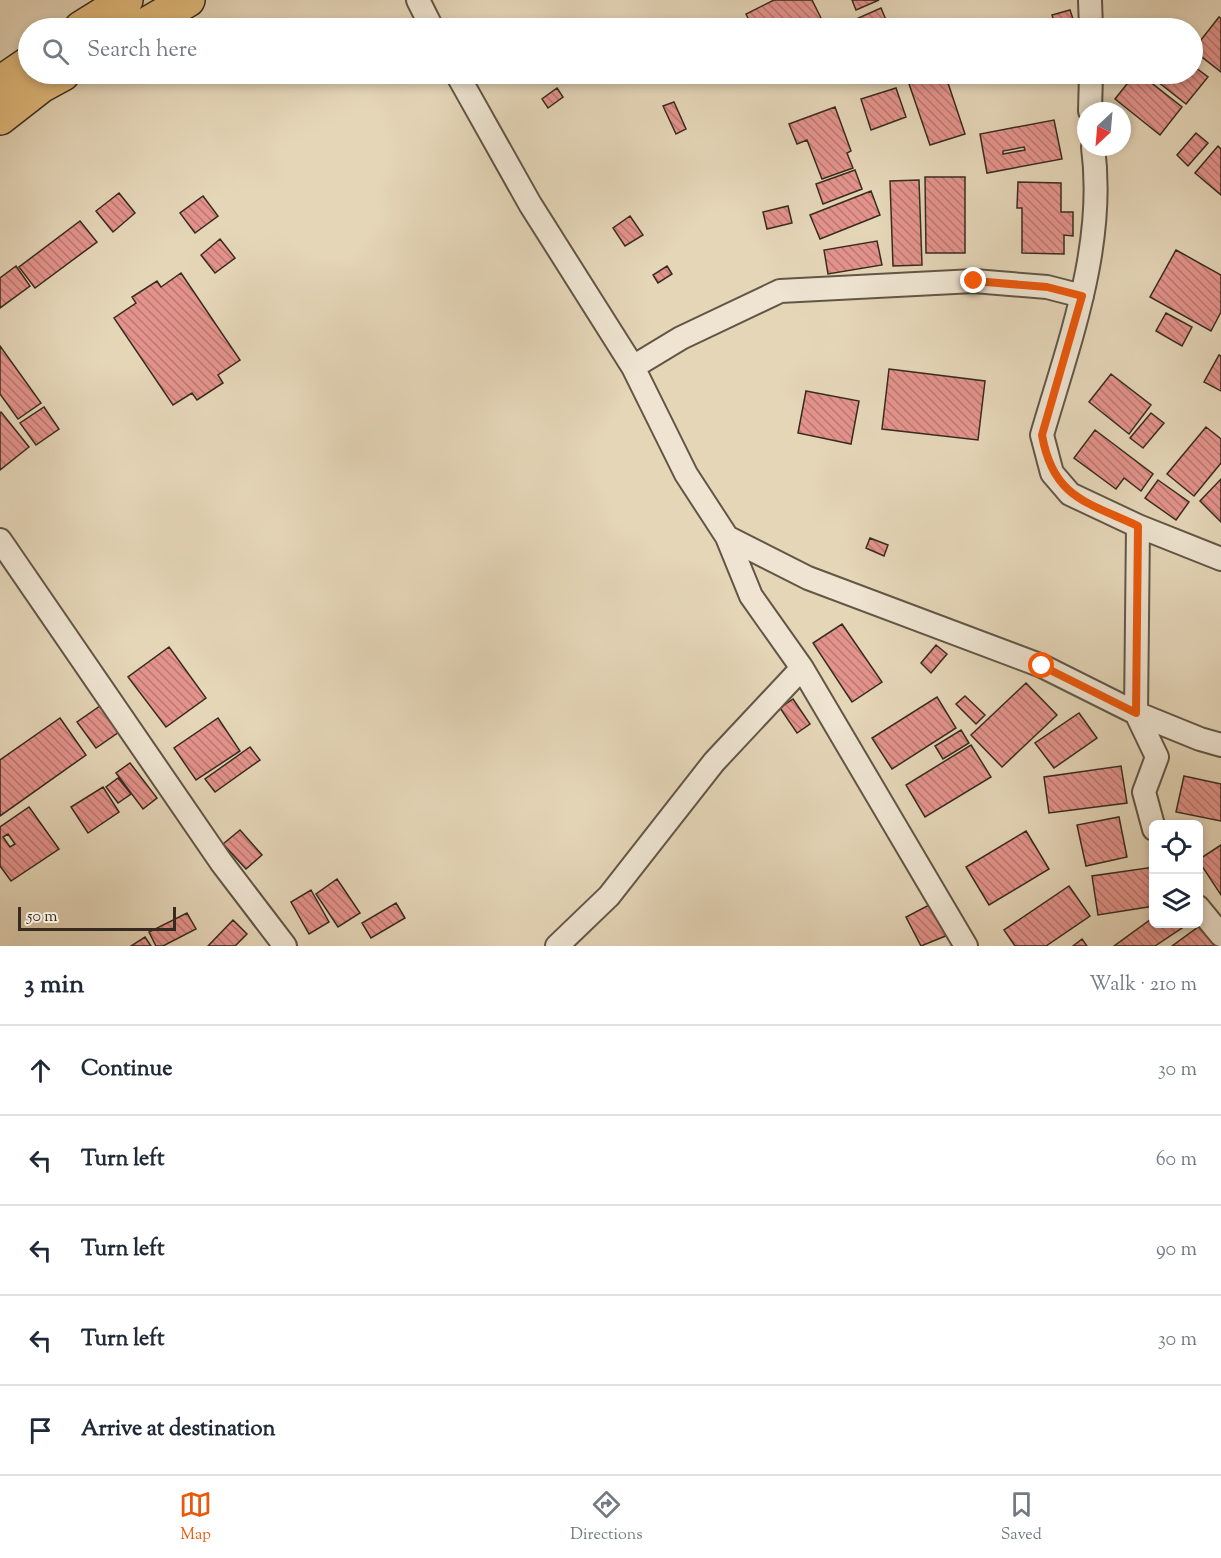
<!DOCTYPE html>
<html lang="en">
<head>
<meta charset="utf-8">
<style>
  body { margin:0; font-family:"Sorts Mill Goudy",serif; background:#f2f2f3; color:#1f2937 }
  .controls { position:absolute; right:18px; bottom:18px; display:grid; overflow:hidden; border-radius:9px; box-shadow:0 3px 9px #0003 }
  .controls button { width:54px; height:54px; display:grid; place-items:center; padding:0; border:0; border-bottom:2px solid #e0e1e3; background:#fff; color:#1f2937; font:30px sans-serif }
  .compass { position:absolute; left:1077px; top:102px; width:54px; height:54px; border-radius:50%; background:#fff; box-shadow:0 3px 9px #0003; rotate:206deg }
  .scale { position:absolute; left:18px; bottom:15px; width:158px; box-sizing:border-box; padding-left:6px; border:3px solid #372b1f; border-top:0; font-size:16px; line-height:21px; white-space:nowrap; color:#372b1f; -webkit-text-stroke:4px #eee4d1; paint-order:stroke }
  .stop { position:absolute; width:18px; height:18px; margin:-14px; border:4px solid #ea580c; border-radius:50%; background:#fff }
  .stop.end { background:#ea580c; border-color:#fff; box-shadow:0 2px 6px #0008 }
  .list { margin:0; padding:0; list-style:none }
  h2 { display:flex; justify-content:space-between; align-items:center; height:78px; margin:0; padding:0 24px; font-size:26px }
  h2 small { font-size:20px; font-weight:400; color:#747a83 }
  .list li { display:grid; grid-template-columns:39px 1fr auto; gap:18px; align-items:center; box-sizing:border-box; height:90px; padding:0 24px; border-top:2px solid #e0e1e3 }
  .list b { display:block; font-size:22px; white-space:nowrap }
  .list em { font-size:20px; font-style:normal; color:#747a83 }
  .icon { flex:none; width:33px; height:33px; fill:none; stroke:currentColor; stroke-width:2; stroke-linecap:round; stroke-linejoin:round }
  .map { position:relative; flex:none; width:1221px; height:946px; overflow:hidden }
  .search { position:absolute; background:#fff; box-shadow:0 3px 9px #0003; left:18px; right:18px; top:18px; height:66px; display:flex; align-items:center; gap:15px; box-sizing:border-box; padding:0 21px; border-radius:33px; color:#747a83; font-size:22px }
  .sheet { height:528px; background:#fff }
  nav { display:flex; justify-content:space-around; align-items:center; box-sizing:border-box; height:84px; border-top:2px solid #e0e1e3; background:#fff; font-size:16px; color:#747a83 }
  nav a { display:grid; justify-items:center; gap:3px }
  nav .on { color:#ea580c }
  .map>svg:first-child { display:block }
  .building { fill:url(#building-back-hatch); stroke:#372b1f; stroke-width:1.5; fill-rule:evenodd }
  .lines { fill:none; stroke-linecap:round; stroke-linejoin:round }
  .minor-casing { stroke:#625645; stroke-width:26 }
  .primary-casing { stroke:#372b1f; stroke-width:36 }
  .minor { stroke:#eee4d1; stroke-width:22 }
  .primary { stroke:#e2bb7c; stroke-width:33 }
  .route { stroke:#ea580c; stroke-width:8 }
</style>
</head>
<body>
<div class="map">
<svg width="1221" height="946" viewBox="0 0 1221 946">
  <defs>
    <pattern id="building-back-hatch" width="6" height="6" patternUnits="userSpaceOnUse" patternTransform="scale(1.5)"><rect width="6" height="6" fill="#e4938c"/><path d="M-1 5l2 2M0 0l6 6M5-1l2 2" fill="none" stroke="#ba7872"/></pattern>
  </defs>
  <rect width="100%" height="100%" fill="#e5d6b8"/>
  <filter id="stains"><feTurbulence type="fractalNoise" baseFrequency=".00333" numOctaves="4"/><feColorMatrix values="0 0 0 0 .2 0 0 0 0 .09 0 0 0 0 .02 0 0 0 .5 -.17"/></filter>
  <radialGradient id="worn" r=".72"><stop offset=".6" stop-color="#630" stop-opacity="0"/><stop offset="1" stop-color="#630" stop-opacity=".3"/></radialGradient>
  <!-- building -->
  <path class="building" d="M774,0H812L823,22L809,28H753L746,14Z
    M852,0H879L856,10Z
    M881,8L889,27L861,28L856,19Z
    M1070,10L1076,28H1056L1052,15Z
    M1219,17L1221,18V72L1193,50Z
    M1043,21L1045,28H1019Z
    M1192,65L1208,77L1186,104L1148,74H1192Z
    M922,74H945L965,134L930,145L907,78Z
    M1135,74H1140L1182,107L1160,135L1115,99Z
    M557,88L563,97L548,108L542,99Z
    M896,88L906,117L871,130L861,99Z
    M674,102L686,129L676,134L663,106Z
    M835,107L851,151L847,153L853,168L822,179L807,140L797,144L789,124Z
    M1054,120L1062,159L987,173L980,134ZM1024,147L1025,150L1003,154V151Z
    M1196,133L1208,143L1188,166L1177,155Z
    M1218,146L1221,149V195L1195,173Z
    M855,170L862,189L823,204L816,184Z
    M925,177H965V253H926Z
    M919,180L922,265L893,266L890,181Z
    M1018,182L1061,183V212H1073V236L1064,235V254L1022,253V208H1017Z
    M871,191L880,215L820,239L810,215Z
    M119,193L135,213L113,232L96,211Z
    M203,196L218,216L195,233L180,213Z
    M788,206L792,223L767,229L763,212Z
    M630,216L643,235L625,246L613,228Z
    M80,221L97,242L35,288L19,267Z
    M220,239L235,258L215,273L201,255Z
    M877,241L882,265L828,274L824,250Z
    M1176,250L1221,275V312L1211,331L1150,297Z
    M16,266L30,286L0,308V278Z
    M667,266L672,274L658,283L653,275Z
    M181,273L240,360L218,375L223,383L197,400L192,393L173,405L114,318L136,303L132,297L157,281L161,287Z
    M1166,313L1192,327L1182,346L1156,331Z
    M0,346L41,403L18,419L0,394Z
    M1219,355L1221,356V391L1204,382Z
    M889,369L985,381L978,440L882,429Z
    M1111,374L1151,405L1129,434L1089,402Z
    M806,391L859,401L851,444L798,433Z
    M44,407L59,429L36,445L20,423Z
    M1,412L29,447L0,470V413Z
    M1151,413L1164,423L1143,448L1130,438Z
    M1206,427L1221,439V463L1194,496L1167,474Z
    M1095,430L1153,474L1141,491L1124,478L1116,489L1074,458Z
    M1221,479V522L1200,501Z
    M1158,480L1189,502L1176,520L1145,498Z
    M870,538L888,545L884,556L866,548Z
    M842,624L882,682L852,702L813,643Z
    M936,645L947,654L931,673L921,663Z
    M169,647L206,698L166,727L128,677Z
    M1026,683L1057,715L1002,767L971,735Z
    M965,696L985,715L976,724L956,704Z
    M937,697L956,728L892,769L872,738Z
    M793,699L810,724L797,733L780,708Z
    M100,706L119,732L96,748L77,722Z
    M1079,713L1097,738L1054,768L1035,743Z
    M60,718L86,755L0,816V760Z
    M218,718L240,751L196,780L174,748Z
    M961,730L969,743L943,759L935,746Z
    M971,745L991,777L925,817L906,785Z
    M250,747L260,760L215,792L205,779Z
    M130,763L157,798L143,809L116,773Z
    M1121,766L1127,803L1049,813L1044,777Z
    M1184,776L1221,784V821L1176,812Z
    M118,778L131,794L118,803L106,787Z
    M103,787L119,812L88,833L71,807Z
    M29,807L59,849L11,881L0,866V827ZM8,834L15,844L10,847L3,837Z
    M1119,817L1127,857L1086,866L1077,825Z
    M240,830L262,855L246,869L223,844Z
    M1026,831L1049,869L989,905L966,867Z
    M1221,845V895L1198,860Z
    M1154,867V906L1098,915L1092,876Z
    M337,879L360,913L338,927L316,894Z
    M1069,886L1090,916L1046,946H1015L1004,930Z
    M311,890L329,922L309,934L291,902Z
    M396,903L405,918L371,938L362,923Z
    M931,904L948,935L921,946L906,917Z
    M187,913L196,929L163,946H156L149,932Z
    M1154,917V924H1188L1155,946H1114Z
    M233,920L247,934L235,946H208Z
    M1205,922L1221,946H1172Z
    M145,937L151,946H131Z
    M1082,939L1087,946H1073Z"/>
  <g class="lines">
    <defs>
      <path id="minor" d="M418,0L432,28
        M1090,0L1091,28
        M457,74L530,204L633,367L686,474L727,537L751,596L802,668L966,946
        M1090,111L1091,74
        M1093,147C1106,246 1069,342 1042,435L1052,473L1070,494L1138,526L1221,559
        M633,367L681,338L780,291L974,281L1047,287L1082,296
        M1138,526L1136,713L1157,757L1144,792L1154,829
        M727,537L808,578L1042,666L1136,713L1200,739L1221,745
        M0,540L221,862L285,946
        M1198,907L1221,935
        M557,946L609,896L714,762L802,668"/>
      <path id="primary" d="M81,28L126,0
        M140,28L188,0
        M0,83L28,64
        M0,118L41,86L63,74"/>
    </defs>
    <!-- minor casing -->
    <use href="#minor" class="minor-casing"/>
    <!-- primary casing -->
    <use href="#primary" class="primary-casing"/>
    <!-- minor -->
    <use href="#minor" class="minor"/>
    <!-- primary -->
    <use href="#primary" class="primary"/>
  </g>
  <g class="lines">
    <!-- route -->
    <path class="route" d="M974,281L1047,287L1082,296L1042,435C1053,498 1087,502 1138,526L1136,713L1042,666"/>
  </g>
  <rect width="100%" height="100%" filter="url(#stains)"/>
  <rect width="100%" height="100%" fill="url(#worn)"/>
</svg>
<div class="controls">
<button><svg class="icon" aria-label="locate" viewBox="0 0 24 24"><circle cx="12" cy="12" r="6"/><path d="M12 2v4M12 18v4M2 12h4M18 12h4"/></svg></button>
<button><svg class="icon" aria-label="layers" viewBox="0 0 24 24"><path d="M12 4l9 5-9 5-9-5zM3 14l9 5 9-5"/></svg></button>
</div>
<svg class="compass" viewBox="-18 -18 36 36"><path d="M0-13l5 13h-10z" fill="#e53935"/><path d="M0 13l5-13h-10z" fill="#747a83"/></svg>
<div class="scale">50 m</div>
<div class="stop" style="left:1042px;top:666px"></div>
<div class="stop end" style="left:974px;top:281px"></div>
<div class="search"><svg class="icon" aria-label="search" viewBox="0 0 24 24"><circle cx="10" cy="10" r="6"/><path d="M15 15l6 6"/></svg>Search here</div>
</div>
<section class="sheet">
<h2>3 min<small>Walk · 210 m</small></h2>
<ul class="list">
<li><svg class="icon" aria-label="ahead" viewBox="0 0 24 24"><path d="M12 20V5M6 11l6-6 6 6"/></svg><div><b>Continue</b></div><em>30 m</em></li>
<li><svg class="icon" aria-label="left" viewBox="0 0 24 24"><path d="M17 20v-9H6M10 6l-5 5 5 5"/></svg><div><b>Turn left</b></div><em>60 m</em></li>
<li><svg class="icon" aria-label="left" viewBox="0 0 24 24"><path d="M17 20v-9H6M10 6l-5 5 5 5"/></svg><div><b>Turn left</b></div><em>90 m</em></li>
<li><svg class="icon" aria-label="left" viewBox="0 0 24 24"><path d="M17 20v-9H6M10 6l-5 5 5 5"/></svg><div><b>Turn left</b></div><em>30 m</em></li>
<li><svg class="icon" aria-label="arrive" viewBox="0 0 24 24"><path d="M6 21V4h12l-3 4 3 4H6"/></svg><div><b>Arrive at destination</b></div></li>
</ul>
</section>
<nav>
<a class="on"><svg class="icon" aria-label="map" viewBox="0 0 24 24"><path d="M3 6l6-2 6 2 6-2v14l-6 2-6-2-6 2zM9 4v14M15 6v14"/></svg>Map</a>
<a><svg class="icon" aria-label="directions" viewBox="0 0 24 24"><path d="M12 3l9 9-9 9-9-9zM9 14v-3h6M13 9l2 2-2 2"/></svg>Directions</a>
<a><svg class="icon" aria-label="saved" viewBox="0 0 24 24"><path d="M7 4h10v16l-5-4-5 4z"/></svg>Saved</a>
</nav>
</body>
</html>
